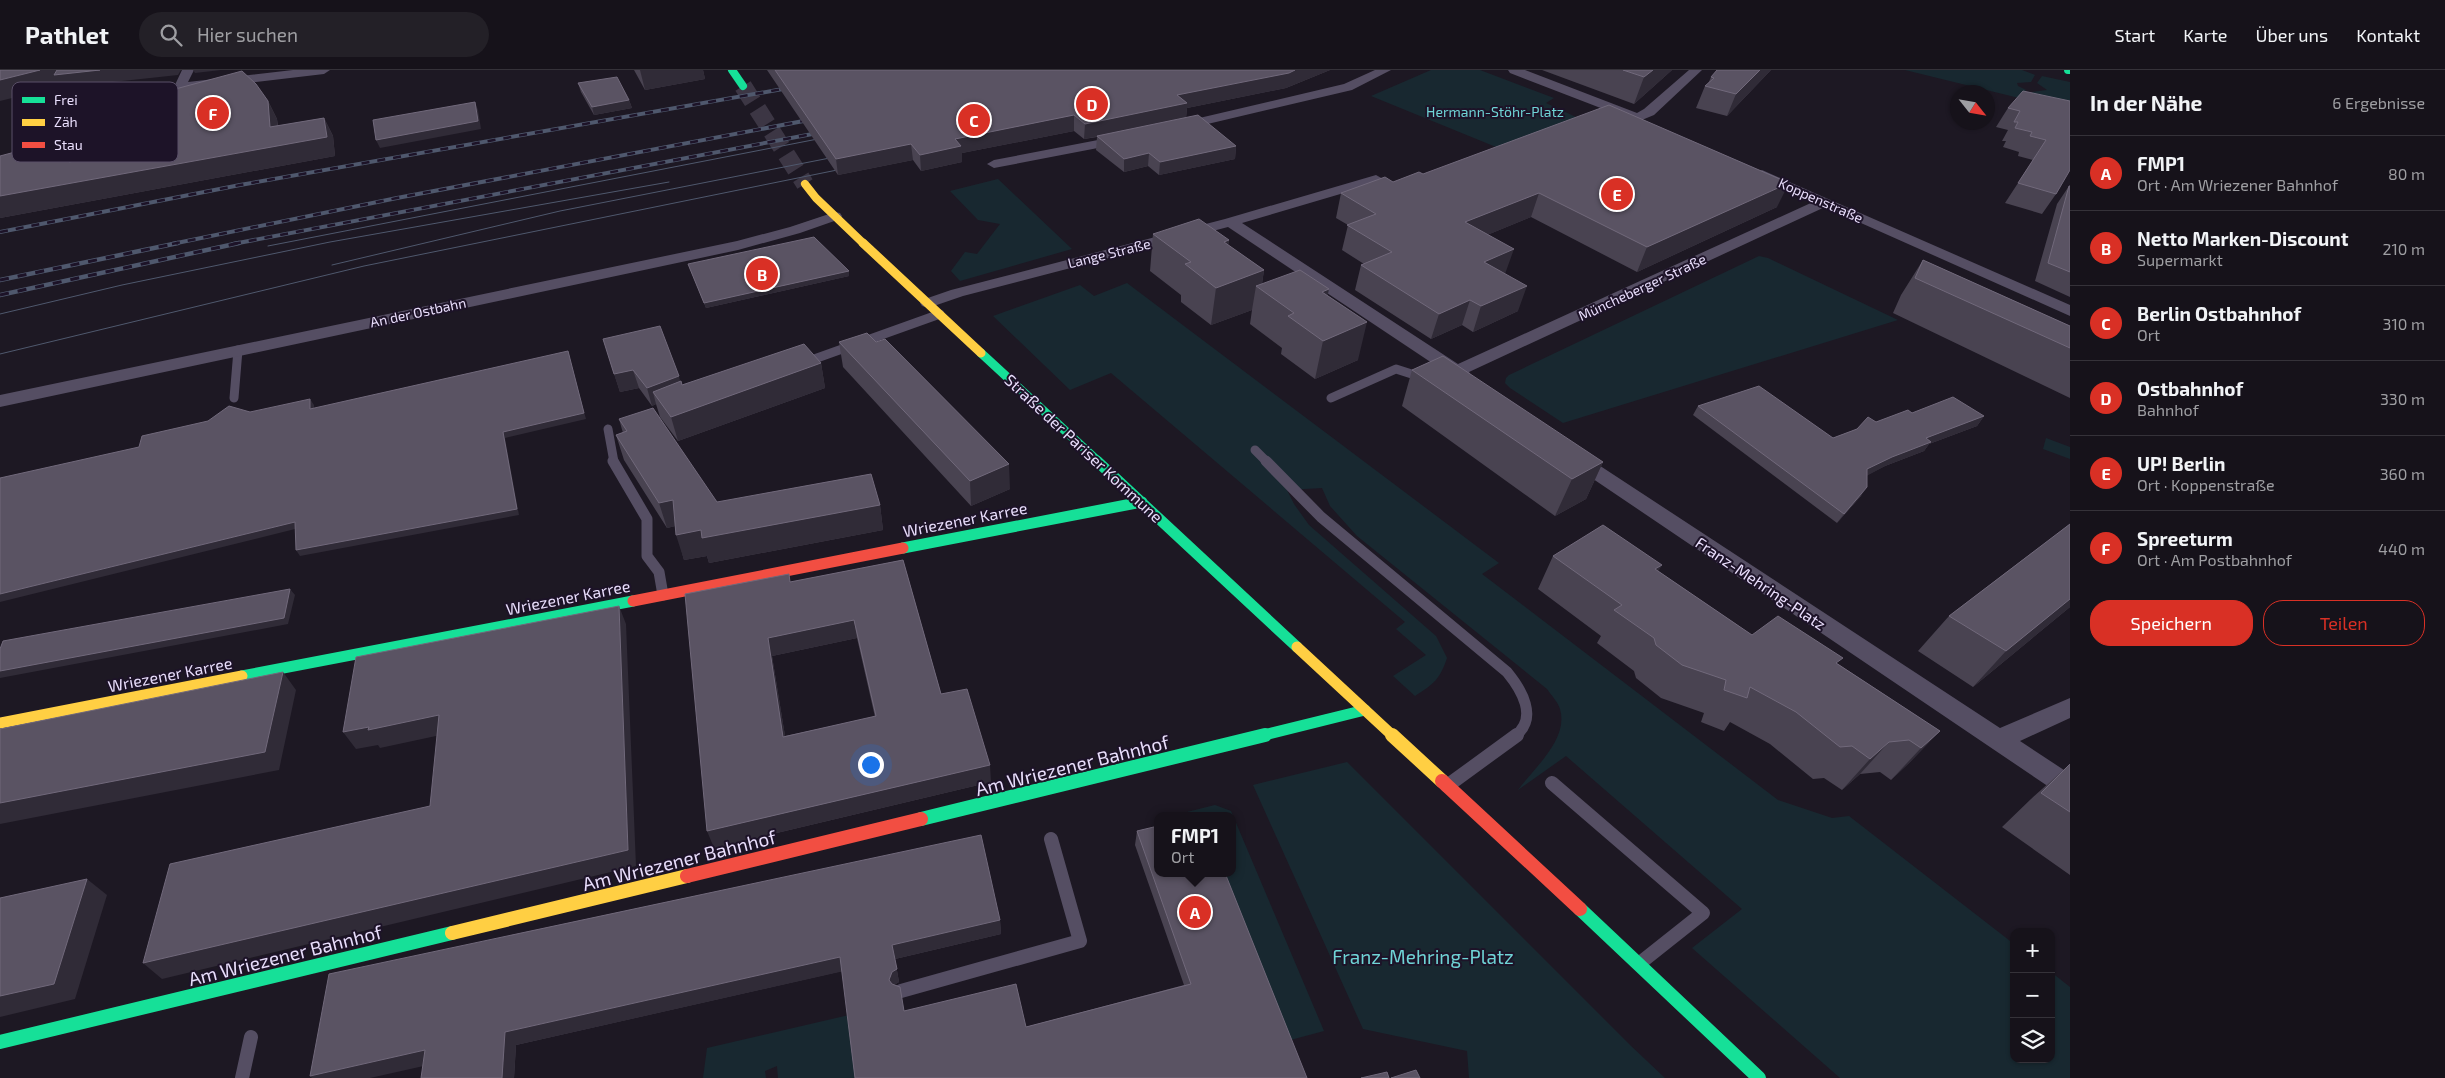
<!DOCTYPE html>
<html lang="de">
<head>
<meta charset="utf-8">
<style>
  body { margin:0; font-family:"Exo 2",sans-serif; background:#232027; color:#f1f3f6 }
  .controls { position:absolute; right:15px; bottom:15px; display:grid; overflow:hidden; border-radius:10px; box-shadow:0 1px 4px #0004 }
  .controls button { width:45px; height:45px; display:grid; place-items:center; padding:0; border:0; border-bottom:1px solid #353239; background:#16121a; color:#f1f3f6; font:25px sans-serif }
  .compass { position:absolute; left:1950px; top:15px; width:45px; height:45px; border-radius:50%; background:#16121a; box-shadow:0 1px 4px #0004; rotate:121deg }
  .you { position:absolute; left:870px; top:694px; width:18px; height:18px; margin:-12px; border:4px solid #fff; border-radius:50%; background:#1a73e8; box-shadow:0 0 0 8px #1a73e833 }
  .badge { display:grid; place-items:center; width:32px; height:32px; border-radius:50%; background:#d93025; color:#fff; font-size:16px; font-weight:700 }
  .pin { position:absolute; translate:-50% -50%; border:2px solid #fff; box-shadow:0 1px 5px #0006 }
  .popup { position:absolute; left:1154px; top:742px; width:82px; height:65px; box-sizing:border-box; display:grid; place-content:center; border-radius:10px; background:#16121a; filter:drop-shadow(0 1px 4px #0005); font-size:16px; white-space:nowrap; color:#9e9ea2 }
  .popup b { font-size:19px; color:#f1f3f6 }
  .popup::after { content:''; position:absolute; left:50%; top:100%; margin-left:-10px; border:10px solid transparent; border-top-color:#16121a }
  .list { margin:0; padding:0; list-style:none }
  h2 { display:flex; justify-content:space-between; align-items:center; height:65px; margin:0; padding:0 20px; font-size:21px }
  h2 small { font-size:16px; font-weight:400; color:#9e9ea2 }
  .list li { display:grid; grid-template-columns:32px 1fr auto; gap:15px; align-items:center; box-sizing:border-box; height:75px; padding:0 20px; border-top:1px solid #353239 }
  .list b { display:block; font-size:19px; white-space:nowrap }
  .list p { margin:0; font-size:16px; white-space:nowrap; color:#9e9ea2 }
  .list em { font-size:16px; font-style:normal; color:#9e9ea2 }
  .actions { display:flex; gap:10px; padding:15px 20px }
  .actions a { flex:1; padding:11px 0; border:1px solid #d93025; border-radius:20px; text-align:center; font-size:18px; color:#d93025 }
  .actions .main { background:#d93025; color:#fff }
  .icon { flex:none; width:28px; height:28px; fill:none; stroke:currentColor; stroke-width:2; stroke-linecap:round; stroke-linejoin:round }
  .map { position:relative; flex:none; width:2070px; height:1008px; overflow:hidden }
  header { display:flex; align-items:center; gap:30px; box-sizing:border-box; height:70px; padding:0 25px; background:#16121a; border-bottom:1px solid #353239 }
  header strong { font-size:24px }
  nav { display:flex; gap:28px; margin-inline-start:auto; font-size:18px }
  .search { width:350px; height:45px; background:#232027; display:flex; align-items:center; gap:12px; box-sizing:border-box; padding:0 18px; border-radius:28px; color:#9e9ea2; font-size:19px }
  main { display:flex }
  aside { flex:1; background:#16121a }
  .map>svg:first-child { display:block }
  .green { fill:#182830 }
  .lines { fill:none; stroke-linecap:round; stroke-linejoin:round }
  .secondary-tunnel { stroke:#3c3644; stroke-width:18; stroke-dasharray:18 9; stroke-linecap:butt }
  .lane-far2 { stroke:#554e63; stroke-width:9 }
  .lane-far1 { stroke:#554e63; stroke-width:11 }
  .lane { stroke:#554e63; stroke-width:14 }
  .street { fill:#554e63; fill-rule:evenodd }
  .fast-far3 { stroke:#16e098; stroke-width:8 }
  .fast-far2 { stroke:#16e098; stroke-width:9 }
  .fast-far1 { stroke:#16e098; stroke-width:11 }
  .fast { stroke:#16e098; stroke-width:14 }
  .slow-far3 { stroke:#ffcf43; stroke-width:8 }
  .slow-far2 { stroke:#ffcf43; stroke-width:9 }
  .slow-far1 { stroke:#ffcf43; stroke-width:11 }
  .slow { stroke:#ffcf43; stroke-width:14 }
  .jam-far1 { stroke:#f24e42; stroke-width:11 }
  .jam { stroke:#f24e42; stroke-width:14 }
  .tram { stroke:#4f586d; stroke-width:1 }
  .rail-far1-casing { stroke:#4f586d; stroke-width:4 }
  .rail-casing { stroke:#4f586d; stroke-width:4.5 }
  .rail-far1 { stroke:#1d1328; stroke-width:2.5; stroke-dasharray:8; stroke-linecap:butt }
  .rail { stroke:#1d1328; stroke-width:3; stroke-dasharray:9; stroke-linecap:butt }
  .wall { fill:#494351; fill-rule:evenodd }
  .shaded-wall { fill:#302b37 }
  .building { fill:#5a5363; stroke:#71697b; fill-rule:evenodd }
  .labels { text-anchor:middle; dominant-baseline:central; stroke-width:4; stroke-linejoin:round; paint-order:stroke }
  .far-park-label { font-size:14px; fill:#6fd4d6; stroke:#1d1328 }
  .far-street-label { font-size:14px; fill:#e9defc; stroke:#1d1328 }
  .street-label { font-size:16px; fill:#e9defc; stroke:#1d1328 }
  .near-street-label { font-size:19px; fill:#e9defc; stroke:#1d1328 }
  .near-park-label { font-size:19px; fill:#6fd4d6; stroke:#1d1328 }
  .key { fill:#1d1328; stroke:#5a5068; stroke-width:1 }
  .key-label { font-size:14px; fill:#e9defc }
</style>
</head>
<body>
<header>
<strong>Pathlet</strong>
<div class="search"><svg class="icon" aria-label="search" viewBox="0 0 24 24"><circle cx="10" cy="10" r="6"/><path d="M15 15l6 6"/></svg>Hier suchen</div>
<nav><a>Start</a><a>Karte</a><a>Über uns</a><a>Kontakt</a></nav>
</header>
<main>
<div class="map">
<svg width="2070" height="1008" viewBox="0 0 2070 1008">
  <rect width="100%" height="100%" fill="#1d1823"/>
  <!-- green -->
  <path class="green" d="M1431,0H1480L1554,28L1546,33L1578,48L1496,77L1371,26Z
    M1905,0H2022L2035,5L2031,12L2017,13L2018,16L2026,20L2019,28Z
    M2042,6L2070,12V42L2028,30L2032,22L2047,20L2037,13Z
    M998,109L1072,179L960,211L951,201L965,182L977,184L1000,154L978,150L950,121Z
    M1759,186L1768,188L1898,250L1563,353L1510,318L1505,313L1506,308L1509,305Z
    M1127,213L1499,493L1482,504L1778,730L1832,748L1849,746L2014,874V989H2051V902L2070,917V1008H1840L1692,878L1742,839L1566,686L1518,720C1534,698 1569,669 1560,639C1558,632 1551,625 1547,619L1357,466L1330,436L1322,418L1287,420L1294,434L1309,455L1436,566L1447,588C1440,609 1434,614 1415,626L1393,606L1426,585L1396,559L1405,552L1111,303L1070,320L993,246L1080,215L1094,226Z
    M2046,368L2070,377V389L2043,379Z
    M1347,692L1630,975L1665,1008H1469L1467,981L1363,959L1253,715Z
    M1215,735L1231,741L1324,961L1283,972L1216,803H1232V746H1189L1187,742Z
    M849,945L858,1008H778L777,996L765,1001L766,1008H703L707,978Z"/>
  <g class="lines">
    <!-- secondary-tunnel -->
    <path class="secondary-tunnel" d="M743,16L805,114"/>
    <!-- lane-far2 -->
    <path class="lane-far2" d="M803,293L940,244
      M234,328L238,280
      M1331,328L1396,299L1421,307L1425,305
      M608,359L614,392
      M1255,380L1267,392"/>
    <!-- lane-far1 -->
    <path class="lane-far1" d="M613,391L647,449V486L659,502L663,525
      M1266,391L1321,447L1507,602C1521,619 1539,648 1515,666"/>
    <!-- lane -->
    <path class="lane" d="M1552,713L1703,843L1640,893
      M1447,716L1517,665
      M901,921L1080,871L1051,769
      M242,1008L251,967"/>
    <!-- street -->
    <path class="street" d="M182,0H194L188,12L293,0H330L324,4L180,21L174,17Z
      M1375,0H1391L1352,20L1178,61L1171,57L1178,53L1344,14Z
      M1508,0H1525L1637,43L1644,39L1689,0H1702L1654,45L1637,52L1510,3Z
      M1124,65L1131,69L1129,72L994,98L987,94L994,90Z
      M1762,100L2070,235V246L1825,137L1469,302L1471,305L1468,309H1456L1228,157L963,226L928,238L922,236L920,233L922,230L951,220L1225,149L1376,105L1383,109L1381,112L1242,153L1458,294L1813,132L1757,107L1755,104Z
      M835,142L840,143L842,146L840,149L800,163L738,180L0,337V325L737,171L790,157Z
      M1575,382L1582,384L2000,658L2070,628V648L2020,671L2070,704V728L2061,725L1568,392L1565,388L1568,384Z"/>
    <!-- fast-far3 -->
    <path class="fast-far3" d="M732,0L743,16
      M2068,0H2070"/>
    <!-- fast-far2 -->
    <path class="fast-far2" d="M981,283L1099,392"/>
    <!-- fast-far1 -->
    <path class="fast-far1" d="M1097,391L1297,577
      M903,478L1142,432
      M242,606L633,531
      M1260,666L1365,640"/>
    <!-- fast -->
    <path class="fast" d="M921,749L1265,665
      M1580,839L1759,1008
      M0,972L452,863"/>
    <!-- slow-far3 -->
    <path class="slow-far3" d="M805,114L816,128L864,174"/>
    <!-- slow-far2 -->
    <path class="slow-far2" d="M863,173L981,283"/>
    <!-- slow-far1 -->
    <path class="slow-far1" d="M1297,577L1393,666
      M0,653L242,606"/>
    <!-- slow -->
    <path class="slow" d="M1392,665L1442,711
      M452,863L687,806"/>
    <!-- jam-far1 -->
    <path class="jam-far1" d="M633,531L903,478"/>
    <!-- jam -->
    <path class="jam" d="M1442,711L1580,839
      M687,806L921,749"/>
    <!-- tram -->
    <path class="tram" d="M268,176L828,67
      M332,195L560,141L840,86
      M0,244L122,215L330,172L669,112
      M0,284L364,196L847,98"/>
    <defs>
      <path id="rail-far1" d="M0,162L240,115L794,17
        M172,174L397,128L814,49
        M233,174L823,62"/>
      <path id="rail" d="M0,210L178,173
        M0,225L239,173"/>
    </defs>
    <!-- rail-far1 casing -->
    <use href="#rail-far1" class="rail-far1-casing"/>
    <!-- rail casing -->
    <use href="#rail" class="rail-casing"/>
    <!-- rail-far1 -->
    <use href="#rail-far1" class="rail-far1"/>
    <!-- rail -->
    <use href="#rail" class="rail"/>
  </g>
  <!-- wall -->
  <path class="wall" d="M634,0H703L705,9L645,20Z
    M767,0H1330L1286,18L1187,38L1186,48L1236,76L1235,89L1159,105L1148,96L1124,102L1096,80L1097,67L1084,69L1074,61L962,83V92L921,101L913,90L838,105Z
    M1542,0H1672L1634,34Z
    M1771,0L1727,46L1696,38L1705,16L1708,14L1711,7Z
    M578,13L629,30L632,38L594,45L581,22Z
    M157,24L268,31L277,49L278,56L324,48L333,66L335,86L0,148V86L70,92L148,78L142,74L131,55L169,44Z
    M2070,31L2056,124L2042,144L2005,133L2033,90L2018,86L2019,82L2003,77L2006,71H2002L2008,60L1996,57L2008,38Z
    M1423,104L1777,137L1637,202L1531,147L1487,165L1505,204L1518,241L1473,262L1462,255L1431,269L1355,220L1361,195L1364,194L1342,180L1348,155L1336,148L1341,123L1393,112Z
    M2069,116H2070V227L2035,211L2057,134Z
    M1153,164L1229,170L1228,175L1264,200L1262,214L1328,226L1358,290L1315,309L1281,284L1282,278L1250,254L1252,240L1211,255L1181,232V225L1150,201Z
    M1923,190L2070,256V328L1893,243L1901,225Z
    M688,194L849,201V206L706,238Z
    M603,269L680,312L682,315L821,293L825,318L678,371L660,347L656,334L652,336L639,318L620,322Z
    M839,272L1010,419L971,436L843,297Z
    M1412,300L1603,392L1586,429L1555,446L1402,336Z
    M1698,336L1833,368L1876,352L1912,343L1984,346L1977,356L1929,374L1924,381L1885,396L1867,405L1861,426L1837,453L1693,345Z
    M619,349L717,432L880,435L883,460L709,493L707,486L684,490L675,456L667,458L624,390L616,365L623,363Z
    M2070,454V537L1973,617L1918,581L1949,546Z
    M1553,486L1658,501L1752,565L1838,594L1940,661L1909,693L1891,710L1880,702L1860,704L1842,720L1824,708L1813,709L1770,674L1730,652L1724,661L1701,652L1704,643L1661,628L1636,608L1634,601L1597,573L1601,566L1538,519Z
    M903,490L941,624L991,712L714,778L791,512ZM857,568L875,647L785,666L772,586Z
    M2070,694V805L2002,757L2031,729Z
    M1137,761L1307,1008H855L842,901L516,975L514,1008H421L423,996L1000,850L1001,864L895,889L899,912L894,915L904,941L1026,957L1184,915L1135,775Z"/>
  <!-- shaded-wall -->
  <path class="shaded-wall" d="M40,0H181L178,5L113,12L110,18L65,23L60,16L0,31V10Z
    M193,0H221L195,3Z
    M640,0H703L705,9L645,20Z
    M1295,0H1330L1286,18L1187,38L1186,49L1084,69L1085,54L1177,25Z
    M1653,0H1672L1634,34L1644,7Z
    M1760,0H1771L1727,46L1736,24Z
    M629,30L632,38L594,45L592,37Z
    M268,31L277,49L279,76L270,57Z
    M475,32L478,40L481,59L380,78L376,70Z
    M1074,45V61L962,83V92L921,101L920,85L955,69Z
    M324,48L333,66L335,86L0,148V126Z
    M911,74L913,90L838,105L836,89Z
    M1236,76L1235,89L1159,105L1160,92Z
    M1149,83L1148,96L1124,102V89Z
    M1789,113L1777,137L1637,202L1647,177Z
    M1539,123L1531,147L1458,177L1465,152Z
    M1229,170L1224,207V172Z
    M1514,179L1505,204L1484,192Z
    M1264,200L1261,220L1256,216L1252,240L1211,255L1216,218Z
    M849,201V206L706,238L704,233Z
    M1527,216L1518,241L1473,262L1481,236Z
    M1329,219L1321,257L1322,222Z
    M1470,230L1462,255L1431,269L1439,244Z
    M1367,252L1358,290L1315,309L1323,271Z
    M568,281L586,349L505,368L519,445L300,486L296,480L503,362Z
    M821,293L825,318L678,371L671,347Z
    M633,300L639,318L620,322L614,304Z
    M679,306L683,324L653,322L656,334L652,336L647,318Z
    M310,329L314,335V345L310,339Z
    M1984,346L1977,356L1929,374L1924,381L1885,396L1861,409L1867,399L1926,368Z
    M1603,392L1586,429L1555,446L1572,409Z
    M1009,394L1010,419L971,436L970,411Z
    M1867,417L1861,426L1837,453L1844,444Z
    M673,430L680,455L667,458L659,433Z
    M880,435L883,460L709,493L707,486L684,490L676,465L701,460Z
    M295,452L299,458L0,532V524Z
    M1662,495L1643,528L1655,499Z
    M290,519L295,525L288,554L0,608V601Z
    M2070,529V537L1973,617L2006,581Z
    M619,536L626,554L636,796L162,909L143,893L628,780Z
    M854,550L857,568L772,586L788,684L783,667L768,568Z
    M283,602L296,620L279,700L0,754V733Z
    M439,645L450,663L380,678L378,675L356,679L343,662Z
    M1940,661L1909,693L1891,710L1921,678Z
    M1889,672L1860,704L1842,720L1870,689Z
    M990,695L991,712L714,778L707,761Z
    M87,809L107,825L75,929L0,947V926Z
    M1000,850L1001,864L895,889L899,912L894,915L892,923L889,910L892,902V875Z
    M840,887L844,901L516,975L514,1008H502L505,962Z
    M425,980L437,993L370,1008H312L310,1006Z"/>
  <!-- building -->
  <path class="building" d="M0,0H40L0,10Z
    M57,0H100L54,5Z
    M775,0H1295L1289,3L1177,25L1187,33L1085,54L1074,45L955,69L961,76L920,85L911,74L836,89Z
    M1623,0H1653L1644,7Z
    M1717,0H1760L1736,24L1705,16L1714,8L1711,7Z
    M242,1L256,14L268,31L270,57L324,48L327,67L0,126V86L56,71L69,92L159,76L131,55L174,43L157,24Z
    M617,7L629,30L592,37L578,13Z
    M2023,21L2070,31V100L2056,124L2018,113L2046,70L2030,66L2032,62L2015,58L2018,52H2014L2020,41L2008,38Z
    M475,32L478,51L376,70L373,50Z
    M1609,35L1789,113L1647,177L1539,123L1465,152L1514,179L1484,192L1527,216L1481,236L1470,230L1439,244L1361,195L1392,182L1347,155L1376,144L1341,123L1385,107L1393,112L1419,102L1423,104Z
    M1198,45L1236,76L1160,92L1149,83L1124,89L1097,66Z
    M2069,116H2070V202L2048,193Z
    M1199,149L1229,170L1224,172L1264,200L1216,218L1185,194L1191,192L1153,164Z
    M814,167L849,201L704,233L688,194Z
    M1923,190L2070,256V278L1915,208Z
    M1300,200L1329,219L1322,222L1367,252L1323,271L1288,246L1294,243L1256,216Z
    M660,256L679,306L647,318L633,300L614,304L603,269Z
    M867,263L876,272L885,269L1009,394L970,411L839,272Z
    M804,274L821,293L671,347L653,322L681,311L682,315Z
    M568,281L584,343L503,362L517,439L296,480L295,452L0,524V408L139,377L142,366L208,351L229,336L250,342L310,329V339Z
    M1443,286L1603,392L1572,409L1412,300Z
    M1759,316L1833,368L1857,359L1868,347L1876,352L1908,340L1912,343L1953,327L1984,346L1926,368L1931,372L1892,387L1867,399V417L1844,444L1698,336Z
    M653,338L717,432L871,404L880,435L702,468L701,460L676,465L673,430L659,433L616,365L627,361L619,349Z
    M2070,454V529L2006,581L1949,546Z
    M1603,455L1662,495L1655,499L1752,565L1778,546L1843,588L1836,593L1940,661L1921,678L1909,670L1889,672L1870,689L1852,676L1840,677L1796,642L1750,617L1747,628L1724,620L1726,610L1682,595L1656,575L1654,568L1614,540L1622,535L1553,486Z
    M903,490L941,624L967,619L990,695L707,761L685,524L789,504L790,512ZM854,550L876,646L783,667L768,568Z
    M290,519L284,548L0,601V579L3,571Z
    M619,536L628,780L143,893L170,794L430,736L439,645L368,660L369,657L343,662L356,587Z
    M283,602L265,682L0,733V659Z
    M2070,694V742L2041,723Z
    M1158,756V803H1225L1307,1008H855L840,887L505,962L502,1008H421L425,980L310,1006L329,904L981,765L1000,850L892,875L897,899L892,902L889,910L892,914L900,917L904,941L1016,914L1026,957L1191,914L1137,761Z
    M87,809L54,914L0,926V828Z
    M1416,1000L1420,1008H1391Z
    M1387,1002L1389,1008H1361Z"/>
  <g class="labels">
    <!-- far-park labels -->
    <g class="far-park-label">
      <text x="1495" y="41">Hermann-Stöhr-Platz</text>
    </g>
    <!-- far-street labels -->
    <g class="far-street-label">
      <text transform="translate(1821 130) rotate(24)">Koppenstraße</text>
      <text transform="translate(1109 183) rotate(-14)">Lange Straße</text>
      <text transform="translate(1642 217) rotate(-25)">Müncheberger Straße</text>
      <text transform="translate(418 242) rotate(-12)">An der Ostbahn</text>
    </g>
    <!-- street labels -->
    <g class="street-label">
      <text transform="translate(1084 378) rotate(43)">Straße der Pariser Kommune</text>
      <text transform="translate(965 449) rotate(-11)">Wriezener Karree</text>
      <text transform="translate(1761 513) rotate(34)">Franz-Mehring-Platz</text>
      <text transform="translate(568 527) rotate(-11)">Wriezener Karree</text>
      <text transform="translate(170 604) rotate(-11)">Wriezener Karree</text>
    </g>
    <!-- near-street labels -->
    <g class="near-street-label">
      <text transform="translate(1072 695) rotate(-14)">Am Wriezener Bahnhof</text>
      <text transform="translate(679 790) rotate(-14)">Am Wriezener Bahnhof</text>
      <text transform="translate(285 885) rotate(-14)">Am Wriezener Bahnhof</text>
    </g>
    <!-- near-park labels -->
    <g class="near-park-label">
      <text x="1423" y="886">Franz-Mehring-Platz</text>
    </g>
  </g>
  <!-- legend -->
  <rect x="12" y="12" width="166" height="80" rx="8" class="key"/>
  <rect x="22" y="27" width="23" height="6" fill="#16e098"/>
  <rect x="22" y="49" width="23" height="7" fill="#ffcf43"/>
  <rect x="22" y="72" width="23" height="6" fill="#f24e42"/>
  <g class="key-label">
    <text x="54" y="35">Frei</text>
    <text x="54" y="57">Zäh</text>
    <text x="54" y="80">Stau</text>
  </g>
</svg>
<div class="controls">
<button>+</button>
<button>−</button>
<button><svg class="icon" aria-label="layers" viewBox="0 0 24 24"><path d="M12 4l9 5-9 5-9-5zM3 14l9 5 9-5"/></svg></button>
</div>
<svg class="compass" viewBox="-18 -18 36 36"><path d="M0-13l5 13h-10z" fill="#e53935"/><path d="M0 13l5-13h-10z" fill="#9e9ea2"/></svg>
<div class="you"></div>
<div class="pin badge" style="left:1195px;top:842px">A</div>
<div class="popup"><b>FMP1</b>Ort</div>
<div class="pin badge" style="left:762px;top:204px">B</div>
<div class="pin badge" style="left:974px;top:50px">C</div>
<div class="pin badge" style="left:1092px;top:34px">D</div>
<div class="pin badge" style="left:1617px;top:124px">E</div>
<div class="pin badge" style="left:213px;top:43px">F</div>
</div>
<aside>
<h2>In der Nähe<small>6 Ergebnisse</small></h2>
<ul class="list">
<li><span class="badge">A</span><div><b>FMP1</b><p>Ort · Am Wriezener Bahnhof</p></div><em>80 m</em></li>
<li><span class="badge">B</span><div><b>Netto Marken-Discount</b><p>Supermarkt</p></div><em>210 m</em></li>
<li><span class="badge">C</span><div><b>Berlin Ostbahnhof</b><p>Ort</p></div><em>310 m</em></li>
<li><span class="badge">D</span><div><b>Ostbahnhof</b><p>Bahnhof</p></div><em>330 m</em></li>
<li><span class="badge">E</span><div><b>UP! Berlin</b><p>Ort · Koppenstraße</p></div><em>360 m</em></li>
<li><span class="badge">F</span><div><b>Spreeturm</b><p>Ort · Am Postbahnhof</p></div><em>440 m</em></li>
</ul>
<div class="actions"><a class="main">Speichern</a><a>Teilen</a></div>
</aside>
</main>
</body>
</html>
